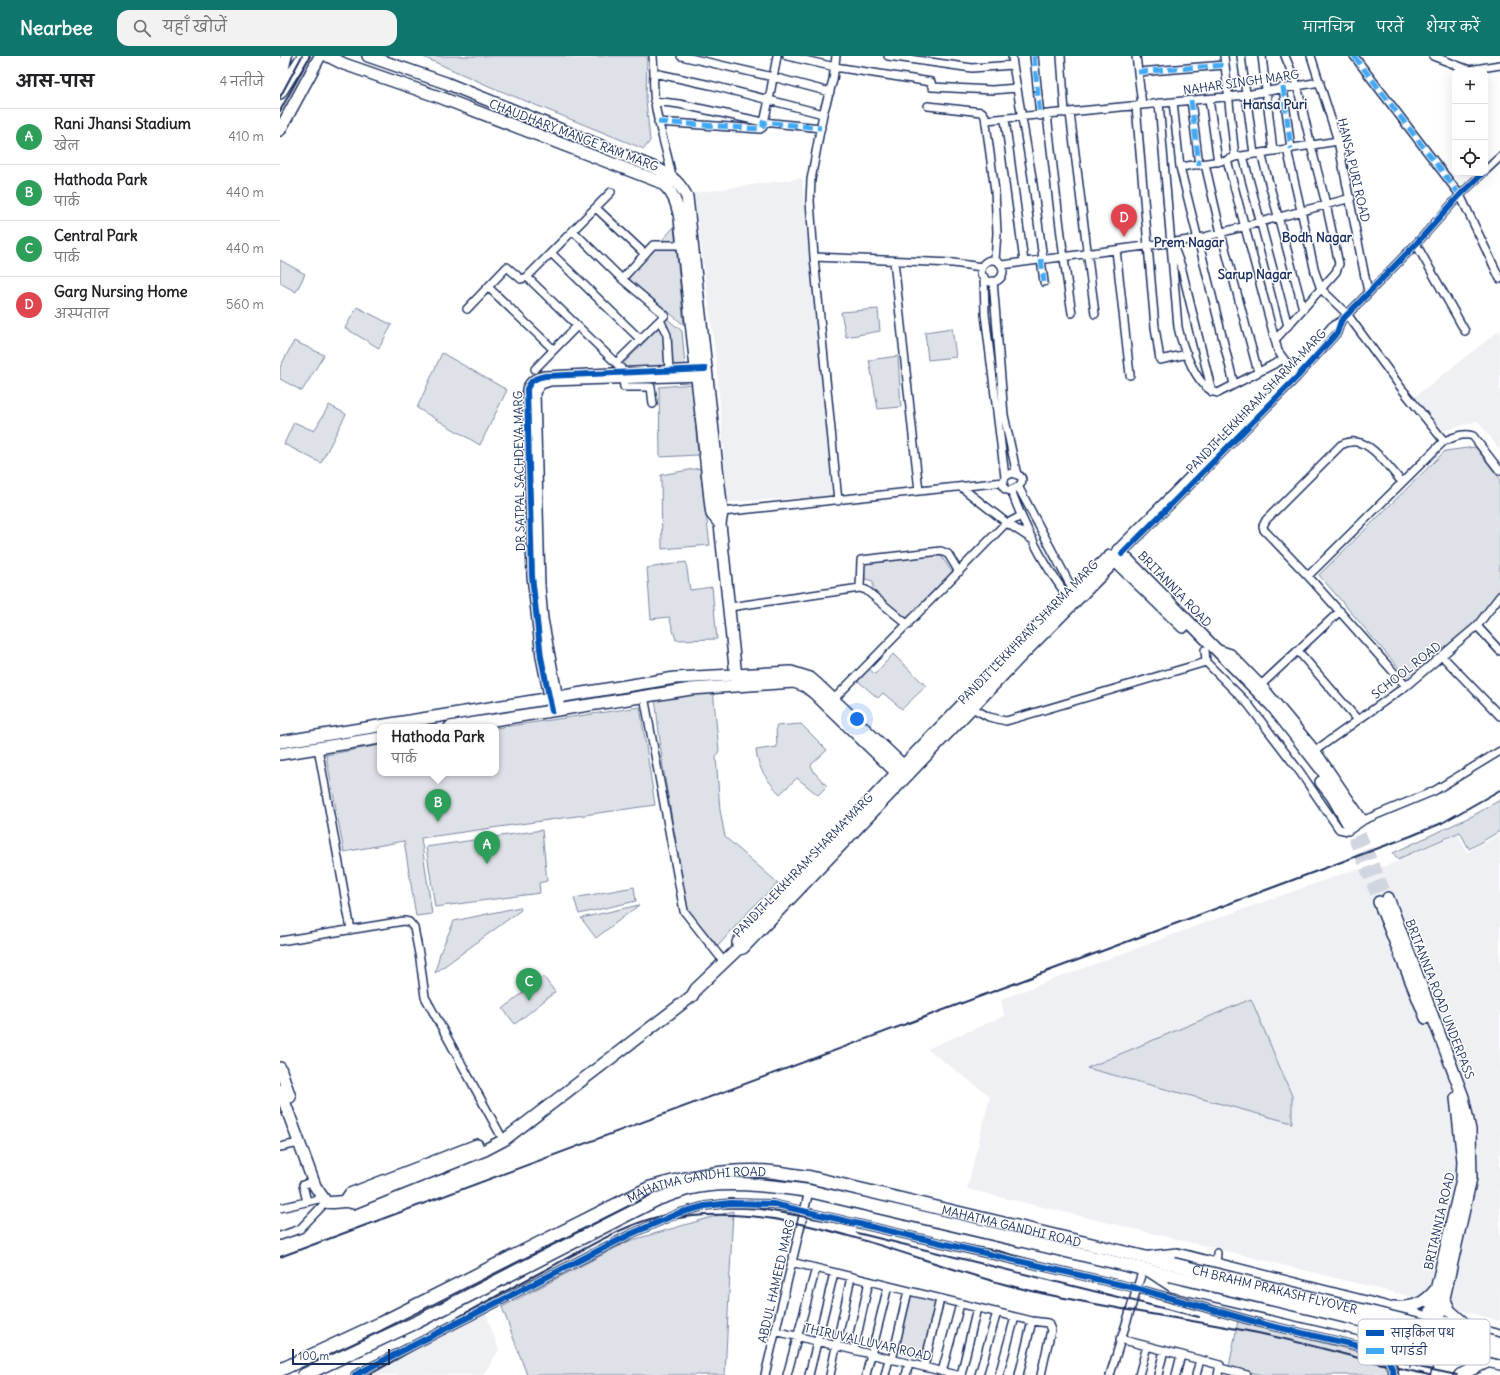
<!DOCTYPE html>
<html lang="hi">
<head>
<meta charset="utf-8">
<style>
  body { margin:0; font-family:Delius,"Playpen Sans Deva",sans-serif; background:#f2f2f2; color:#202124 }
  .controls { position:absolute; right:12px; top:12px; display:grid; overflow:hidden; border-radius:8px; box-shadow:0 4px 16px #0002 }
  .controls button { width:36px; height:36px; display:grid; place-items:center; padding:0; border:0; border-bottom:1px solid #e0e0e0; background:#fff; color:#202124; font:20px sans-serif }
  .scale { position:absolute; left:12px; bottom:10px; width:98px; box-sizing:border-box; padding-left:4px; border:2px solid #1b2f5e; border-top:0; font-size:11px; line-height:14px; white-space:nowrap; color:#1b2f5e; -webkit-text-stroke:3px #fff; paint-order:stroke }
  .you { position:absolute; left:577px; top:663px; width:14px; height:14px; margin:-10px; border:3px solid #fff; border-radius:50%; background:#1a73e8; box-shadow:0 0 0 6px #1a73e833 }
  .badge { display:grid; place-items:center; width:26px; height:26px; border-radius:50%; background:#0f766e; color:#fff; font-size:13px; font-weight:700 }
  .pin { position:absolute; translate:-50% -33px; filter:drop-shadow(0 1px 2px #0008) }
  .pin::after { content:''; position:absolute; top:21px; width:14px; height:12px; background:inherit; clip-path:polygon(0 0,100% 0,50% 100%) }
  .popup { position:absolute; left:97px; top:668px; width:122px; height:52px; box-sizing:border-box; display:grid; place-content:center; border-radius:8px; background:#fff; filter:drop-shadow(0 1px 3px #0005); font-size:13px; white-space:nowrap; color:#757577 }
  .popup b { font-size:15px; color:#202124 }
  .popup::after { content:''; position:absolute; left:50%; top:100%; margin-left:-8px; border:8px solid transparent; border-top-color:#fff }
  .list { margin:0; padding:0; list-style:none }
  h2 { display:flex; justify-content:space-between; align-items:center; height:52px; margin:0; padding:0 16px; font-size:17px }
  h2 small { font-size:13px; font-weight:400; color:#757577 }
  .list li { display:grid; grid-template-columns:26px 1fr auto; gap:12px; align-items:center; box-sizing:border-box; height:56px; padding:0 16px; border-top:1px solid #e0e0e0 }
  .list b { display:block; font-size:15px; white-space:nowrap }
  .list p { margin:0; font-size:13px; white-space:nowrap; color:#757577 }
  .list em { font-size:13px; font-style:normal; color:#757577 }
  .icon { flex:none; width:22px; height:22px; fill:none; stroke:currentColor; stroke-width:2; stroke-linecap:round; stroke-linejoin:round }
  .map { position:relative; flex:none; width:1220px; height:1319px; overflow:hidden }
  header { display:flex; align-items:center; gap:24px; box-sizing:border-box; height:56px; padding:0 20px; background:#0f766e; color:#fff }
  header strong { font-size:19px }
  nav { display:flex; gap:22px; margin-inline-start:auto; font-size:14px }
  .search { width:280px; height:36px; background:#f2f2f2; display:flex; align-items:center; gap:10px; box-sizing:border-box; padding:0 14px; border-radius:12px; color:#757577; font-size:15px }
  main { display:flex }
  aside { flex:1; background:#fff }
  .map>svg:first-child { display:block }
  .built { fill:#eff0f4 }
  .green { fill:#dee1e7; stroke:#7c88a2 }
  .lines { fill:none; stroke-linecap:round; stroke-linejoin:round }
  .secondary-tunnel { stroke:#d1d5df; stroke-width:11; stroke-dasharray:11 5.5; stroke-linecap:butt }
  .minor-casing { stroke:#1b2f5e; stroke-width:10 }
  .tertiary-casing { stroke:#1b2f5e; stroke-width:12 }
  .secondary-casing { stroke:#1b2f5e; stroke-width:14 }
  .primary-casing { stroke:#1b2f5e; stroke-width:15 }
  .minor { stroke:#fff; stroke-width:7 }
  .tertiary { stroke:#fff; stroke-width:9 }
  .secondary { stroke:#fff; stroke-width:11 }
  .primary { stroke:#fff; stroke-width:12 }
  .rail { stroke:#1b2f5e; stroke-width:2 }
  .primary-bridge-casing { stroke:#1b2f5e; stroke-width:15; stroke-linecap:butt }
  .primary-bridge { stroke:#fff; stroke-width:12 }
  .quiet { stroke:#3fa9f5; stroke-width:5; stroke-dasharray:10 5; stroke-linecap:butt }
  .cycleway-casing { stroke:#fff; stroke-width:8 }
  .cycleway { stroke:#0057b8; stroke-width:6 }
  .labels { text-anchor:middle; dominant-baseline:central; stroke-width:3; stroke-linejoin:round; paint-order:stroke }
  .street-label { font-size:12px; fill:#1b2f5e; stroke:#fff }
  .neighbourhood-label { font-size:13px; font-weight:bold; fill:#1b2f5e; stroke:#fff }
  .key { fill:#fff; stroke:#bbc1cf; stroke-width:1 }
  .key-label { font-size:11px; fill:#1b2f5e }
</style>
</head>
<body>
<header>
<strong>Nearbee</strong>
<div class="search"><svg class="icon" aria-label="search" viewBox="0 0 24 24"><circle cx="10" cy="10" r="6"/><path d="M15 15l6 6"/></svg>यहाँ खोजें</div>
<nav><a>मानचित्र</a><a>परतें</a><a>शेयर करें</a></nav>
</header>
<main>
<aside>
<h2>आस-पास<small>4 नतीजे</small></h2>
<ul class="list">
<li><span class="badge" style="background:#2e9e5b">A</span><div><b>Rani Jhansi Stadium</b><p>खेल</p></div><em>410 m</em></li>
<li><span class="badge" style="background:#2e9e5b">B</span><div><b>Hathoda Park</b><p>पार्क</p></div><em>440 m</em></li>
<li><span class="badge" style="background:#2e9e5b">C</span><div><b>Central Park</b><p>पार्क</p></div><em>440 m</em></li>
<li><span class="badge" style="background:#e0444e">D</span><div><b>Garg Nursing Home</b><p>अस्पताल</p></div><em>560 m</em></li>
</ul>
</aside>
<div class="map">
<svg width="1220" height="1319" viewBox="0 0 1220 1319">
  <rect width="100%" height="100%" fill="#fff"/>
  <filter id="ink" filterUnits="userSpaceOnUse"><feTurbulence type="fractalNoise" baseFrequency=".025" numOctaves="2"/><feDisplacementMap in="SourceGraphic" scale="8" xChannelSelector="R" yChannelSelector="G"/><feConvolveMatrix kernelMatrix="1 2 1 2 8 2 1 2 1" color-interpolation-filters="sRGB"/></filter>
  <g filter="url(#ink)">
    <!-- built -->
    <path class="built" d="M522,122L552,440L448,446L436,303L414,137Z
      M1220,274V394L1198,365L1163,375L1134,341Z
      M1178,778L1187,796L1220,778V1265L1132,1241L938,1193L687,1133L710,1040L647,993L724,960L721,943L938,862L1073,814L1106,810Z
      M205,1255L219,1294L203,1319H83L133,1296Z"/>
    <!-- green -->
    <path class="green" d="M141,0H367L366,44L370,85L364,93L211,31Z
      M394,171L404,269L348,222Z
      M0,204L25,218L16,236L0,227Z
      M77,251L112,269L99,292L65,272Z
      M598,253L600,275L566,281L561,256Z
      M387,263L402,275L405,310L337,314Z
      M672,272L676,301L648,304L645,276Z
      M14,285L44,299L22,335L0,323V311Z
      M162,297L227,334L200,389L137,352Z
      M618,300L621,351L598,353L589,304Z
      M412,328L418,399L380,401L379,331Z
      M49,349L66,358L41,407L4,388L14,366L34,375Z
      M1195,391L1220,423V534L1201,562L1129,624L1039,519L1165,395Z
      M420,412L430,489L382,493L381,419Z
      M661,500L672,516L625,564L593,534V525L585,523L584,508L623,502Z
      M406,506L410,534L432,531L437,583L396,584L389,561L371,563L367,512Z
      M613,598L646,630L622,653L603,637L598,642L578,625L589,613L595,618Z
      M433,634L439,695L436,700L440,754L445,781L498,827L469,855L438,890L408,855L383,711L375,642Z
      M360,651L375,749L141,782L152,858L136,860L124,785L64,796L46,699L100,689V717H216V672Z
      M521,668L547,694L531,709L534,716L547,730L538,739L517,722L500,738C487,724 478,713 476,694L497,691L496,670Z
      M1220,744V775L1189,793L1180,776L1118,803L1113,797L1194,759Z
      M262,774L267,825L259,827L260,837L155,851L146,791Z
      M354,831L356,845L299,858L294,842Z
      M359,849L316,882L301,862Z
      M240,851L241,854L155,917L160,897L174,865Z
      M263,920L275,936L235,968L223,953Z
      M971,943L1012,1040V1067L807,1012Z
      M453,1155L445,1319H247L222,1251L349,1185Z
      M631,1239L657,1245L644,1303L617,1296Z
      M958,1265L1094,1300L1103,1307L1109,1319H982L949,1311Z"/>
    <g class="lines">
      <!-- secondary-tunnel -->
      <path class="secondary-tunnel" d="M1074,763L1108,842
        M1067,766L1099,846"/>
      <defs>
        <path id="minor" d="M373,0L374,17
          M401,0L493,21L550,36
          M507,0L555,11L651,26L652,31L712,34L737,32
          M608,0L692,12L733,9L732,0
          M754,0L760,60
          M781,0L785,57
          M944,0L955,101
          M961,0L974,98
          M982,0L993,95
          M1031,0L1058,85L1088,236
          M1074,0L1180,139L1220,223
          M1153,0L1189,14L1220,9
          M733,9L752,121L763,203
          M858,16L945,9
          M1003,31L1011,93
          M929,43L938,106
          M911,44L919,109
          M374,45L399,48L483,66L541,72
          M893,46L900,111L954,328
          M879,47L898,271C902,290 917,334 938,337L1004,303
          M862,49L966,39L1040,26
          M648,50L702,56L705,60L715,135L717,177L715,204
          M856,50L875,271L880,304L907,298
          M790,57L815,258
          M767,59C775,125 781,191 792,257
          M725,63L744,206
          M706,64L862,49L856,0
          M378,66L480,73L483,71L489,44L543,58
          M1007,93L1035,216L1041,233L1067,258L1122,333L1164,385
          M981,97L1023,253
          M963,100L1008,270
          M925,108L941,177L978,316
          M900,111L941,105
          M1205,115L1220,101
          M392,122C386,85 371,56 374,17L430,29L489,44L497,0
          M316,152L365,198
          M293,175L342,223L385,259L336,307L341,312L344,331H371L373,348
          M1136,188L1185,275
          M894,192L901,210L932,336
          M836,194L850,319
          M271,197L360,283
          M534,201L530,145L531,124L543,58L553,24L556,0
          M761,203L764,226
          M701 215a11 11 0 1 1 22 0a11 11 0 1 1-22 0Z
          M614,205L639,435
          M722,209L917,183L1071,142
          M247,221L336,307
          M704,221L705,258L725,421C714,450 762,423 732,417L725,421
          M342,223L373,189H403
          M713,225L724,359L737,419
          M208,231L273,293
          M187,253L227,211L241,223L247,221L331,136
          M380,264L387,279L389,315
          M995,284L1056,216L1059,208L1046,148L1031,90L1017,29L1005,0
          M255,313L297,270
          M1013,316L998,295L947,104L955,101L1058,85
          M1122,426C1106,409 1087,375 1061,389L986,464L983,470L984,474L1028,520L1126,630
          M681,431L727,467L753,484
          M739,432L795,538
          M731,434C745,472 764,510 789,542
          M558,445L534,201L673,207L702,211
          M442,456L724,426
          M837,493L1013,316L1052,270L1061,265
          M842,498L1017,321L1057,277L1061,265L1136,188L1180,139L1203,117
          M1028,520L1164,385C1173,382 1184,376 1193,380L1220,415
          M580,532L581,504L661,495L668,498L679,516
          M450,551L580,532L586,534L628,569
          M1197,570L1220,595
          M936,592L951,597L984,631L1036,694L1084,764L1154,735L1220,695
          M925,594L926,606L968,648L1020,716L1059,773L1068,775L1084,764
          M1018,595L1078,664
          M1162,600L1220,660
          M982,628L1060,555
          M364,640L404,855L444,906
          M554,643L724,469L741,460
          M692,652L709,661L726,665L926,606
          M38,692L71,874
          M1036,694L1126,630L1197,570L1220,540
          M0,885L124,865L129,866L134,872L140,903L145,941L220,1078
          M0,1091L19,1087
          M27,1146L23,1129L33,1125
          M0,1152L43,1142
          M0,1180L20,1173L46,1146
          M511,1206L752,1265L768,1267L771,1274L761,1319
          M936,1207L937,1197
          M495,1275L677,1319
          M840,1283L940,1309L938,1319
          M574,1294L589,1225
          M612,1304L628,1235
          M644,1311L660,1243
          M940,1312L967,1319
          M662,1316L680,1248
          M75,1319L351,1178L399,1157L425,1150L451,1147L493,1148L855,1232L983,1268L1092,1293C1106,1299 1110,1304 1114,1319
          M485,1319L529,1135
          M507,1319L536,1212
          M529,1319L554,1217
          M550,1319L571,1221
          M586,1319L608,1230
          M605,1319L609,1303
          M626,1319L629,1308
          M681,1319L697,1252
          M699,1319L717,1256
          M719,1319L735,1261
          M739,1319L752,1265
          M830,1319L863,1213
          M859,1319L867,1290
          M878,1319L884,1294
          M896,1319L901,1299
          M916,1319L920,1304"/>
        <path id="tertiary" d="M280,653L263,563L260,530L255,336L261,328L270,325L422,320
          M272,655L261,601L252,520L247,333C251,324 255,322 265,320L422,313
          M870,1200L897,1197L1220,1279
          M869,1216L892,1231L1098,1279L1151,1294L1220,1309"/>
        <path id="secondary" d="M48,0L64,8L162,42L380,126C393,135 397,147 400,163L431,452L432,458L440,468
          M88,0L166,27L380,114C393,121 400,128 407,141L442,456L440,468L457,630
          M0,25L6,0
          M0,37L23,0
          M0,74L40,0
          M838,494L992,650L1059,736L1074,763
          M830,500L903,571
          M170,671L411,633L514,626L525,630L534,637L621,721
          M0,686L395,622L511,616L530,622L538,629L628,714
          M0,698L100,682
          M1041,726L1052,740L1067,766
          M1108,842L1183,1041L1190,1074L1191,1122L1164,1242L1144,1319
          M1099,846L1146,962
          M458,893V886L623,710L787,540L825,504
          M0,1012L10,1041
          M0,1034L35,1130L46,1146C56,1148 63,1143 73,1147L205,1094L224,1084L412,940L416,933L458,893L463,892L739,602L842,498
          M66,1144L70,1138L197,1089
          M1164,1242L1170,1255L1186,1269
          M1113,1251C1132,1252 1144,1249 1156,1233
          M1098,1279C1115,1291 1123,1297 1125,1319
          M1134,1319L1150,1260L1182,1123L1183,1105L1176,1042
          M1180,1319L1207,1306"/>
        <g id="primary">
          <path id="s1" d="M0,1314L99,1268L369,1132C405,1121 440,1114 478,1115C495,1115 512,1119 529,1121L893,1208"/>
          <path d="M24,1319L137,1266L378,1143C387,1140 397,1136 407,1133C444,1123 491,1130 529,1135L889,1219"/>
        </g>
      </defs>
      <!-- minor casing -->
      <use href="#minor" class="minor-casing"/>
      <!-- tertiary casing -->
      <use href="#tertiary" class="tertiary-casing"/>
      <!-- secondary casing -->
      <use href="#secondary" class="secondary-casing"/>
      <!-- primary casing -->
      <use href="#primary" class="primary-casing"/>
      <!-- minor -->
      <use href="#minor" class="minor"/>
      <!-- tertiary -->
      <use href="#tertiary" class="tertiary"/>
      <!-- secondary -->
      <use href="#secondary" class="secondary"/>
      <!-- primary -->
      <use href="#primary" class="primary"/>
      <!-- rail -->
      <path class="rail" d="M0,41L22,0
        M0,55L30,0
        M388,1164C501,1140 626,1204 735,1231C815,1251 897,1261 978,1277C1035,1289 1092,1307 1149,1319
        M577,1177L919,1261
        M0,1201L1131,780L1162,767L1220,734
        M76,1319C140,1282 204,1246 269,1212C301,1195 333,1175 367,1164C404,1152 443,1150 481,1153L718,1195L786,1213L896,1248L1011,1275L1143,1312L1177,1319
        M89,1319L226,1241"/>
      <defs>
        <g id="primary-bridge">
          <path id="s2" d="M893,1208L1220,1288"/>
          <path d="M889,1219L1220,1297"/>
        </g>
      </defs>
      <!-- primary-bridge casing -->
      <use href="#primary-bridge" class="primary-bridge-casing"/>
      <!-- primary-bridge -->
      <use href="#primary-bridge" class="primary-bridge"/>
      <!-- quiet -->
      <path class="quiet" d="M754,0L760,60
        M1074,0L1180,139
        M858,16L945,9
        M1003,31L1011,93
        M911,44L919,109
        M378,66L480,73L483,71V66L541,72
        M761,203L764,226"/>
      <defs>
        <path id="cycleway" d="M842,498L1017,321L1057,277L1061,265L1136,188L1180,139L1203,117
          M272,655L261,601L252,520L247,333C251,324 255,322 265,320L425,313
          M75,1319L351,1178L399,1157L425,1150L451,1147L493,1148L855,1232L983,1268L1092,1293C1106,1299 1110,1304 1114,1319"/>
      </defs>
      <!-- cycleway casing -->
      <use href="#cycleway" class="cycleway-casing"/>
      <!-- cycleway -->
      <use href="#cycleway" class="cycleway"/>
    </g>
  </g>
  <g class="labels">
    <!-- street labels -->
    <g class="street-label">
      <text transform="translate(961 26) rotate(-8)">NAHAR SINGH MARG</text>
      <text transform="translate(294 79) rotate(21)">CHAUDHARY MANGE RAM MARG</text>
      <text transform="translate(1074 114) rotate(77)">HANSA PURI ROAD</text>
      <text transform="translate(976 345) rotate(-46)">PANDIT LEKKHRAM SHARMA MARG</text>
      <text transform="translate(239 415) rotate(-91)">DR SATPAL SACHDEVA MARG</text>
      <text transform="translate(895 533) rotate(46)">BRITANNIA ROAD</text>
      <text transform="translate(748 576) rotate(-46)">PANDIT LEKKHRAM SHARMA MARG</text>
      <text transform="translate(1126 614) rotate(-38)">SCHOOL ROAD</text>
      <text transform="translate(523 809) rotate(-46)">PANDIT LEKKHRAM SHARMA MARG</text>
      <text transform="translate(1160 943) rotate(69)">BRITANNIA ROAD UNDERPASS</text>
      <text stroke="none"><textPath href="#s1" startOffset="459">MAHATMA GANDHI ROAD</textPath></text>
      <text transform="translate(1159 1165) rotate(-77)">BRITANNIA ROAD</text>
      <text stroke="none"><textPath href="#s1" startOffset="782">MAHATMA GANDHI ROAD</textPath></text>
      <text transform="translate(496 1225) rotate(-77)">ABDUL HAMEED MARG</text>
      <text stroke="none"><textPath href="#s2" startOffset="105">CH BRAHM PRAKASH FLYOVER</textPath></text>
      <text transform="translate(588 1286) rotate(13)">THIRUVALLUVAR ROAD</text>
    </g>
    <!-- neighbourhood labels -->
    <g class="neighbourhood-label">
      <text x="995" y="48">Hansa Puri</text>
      <text x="1037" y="181">Bodh Nagar</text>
      <text x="909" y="186">Prem Nagar</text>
      <text x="975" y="218">Sarup Nagar</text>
    </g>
  </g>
  <!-- legend -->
  <rect x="1078" y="1263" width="132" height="46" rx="6" class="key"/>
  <rect x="1086" y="1274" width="18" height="6" fill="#0057b8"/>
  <rect x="1086" y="1292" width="18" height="6" fill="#3fa9f5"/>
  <g class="key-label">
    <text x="1111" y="1281">साइकिल पथ</text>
    <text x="1111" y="1299">पगडंडी</text>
  </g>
</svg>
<div class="controls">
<button>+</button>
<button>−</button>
<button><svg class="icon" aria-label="locate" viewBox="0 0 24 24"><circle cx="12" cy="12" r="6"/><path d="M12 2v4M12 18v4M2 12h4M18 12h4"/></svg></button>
</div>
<div class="scale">100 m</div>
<div class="you"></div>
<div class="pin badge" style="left:207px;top:808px;background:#2e9e5b">A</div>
<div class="pin badge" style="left:158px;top:766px;background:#2e9e5b">B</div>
<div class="popup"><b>Hathoda Park</b>पार्क</div>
<div class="pin badge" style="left:249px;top:945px;background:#2e9e5b">C</div>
<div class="pin badge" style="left:844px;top:181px;background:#e0444e">D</div>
</div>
</main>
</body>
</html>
